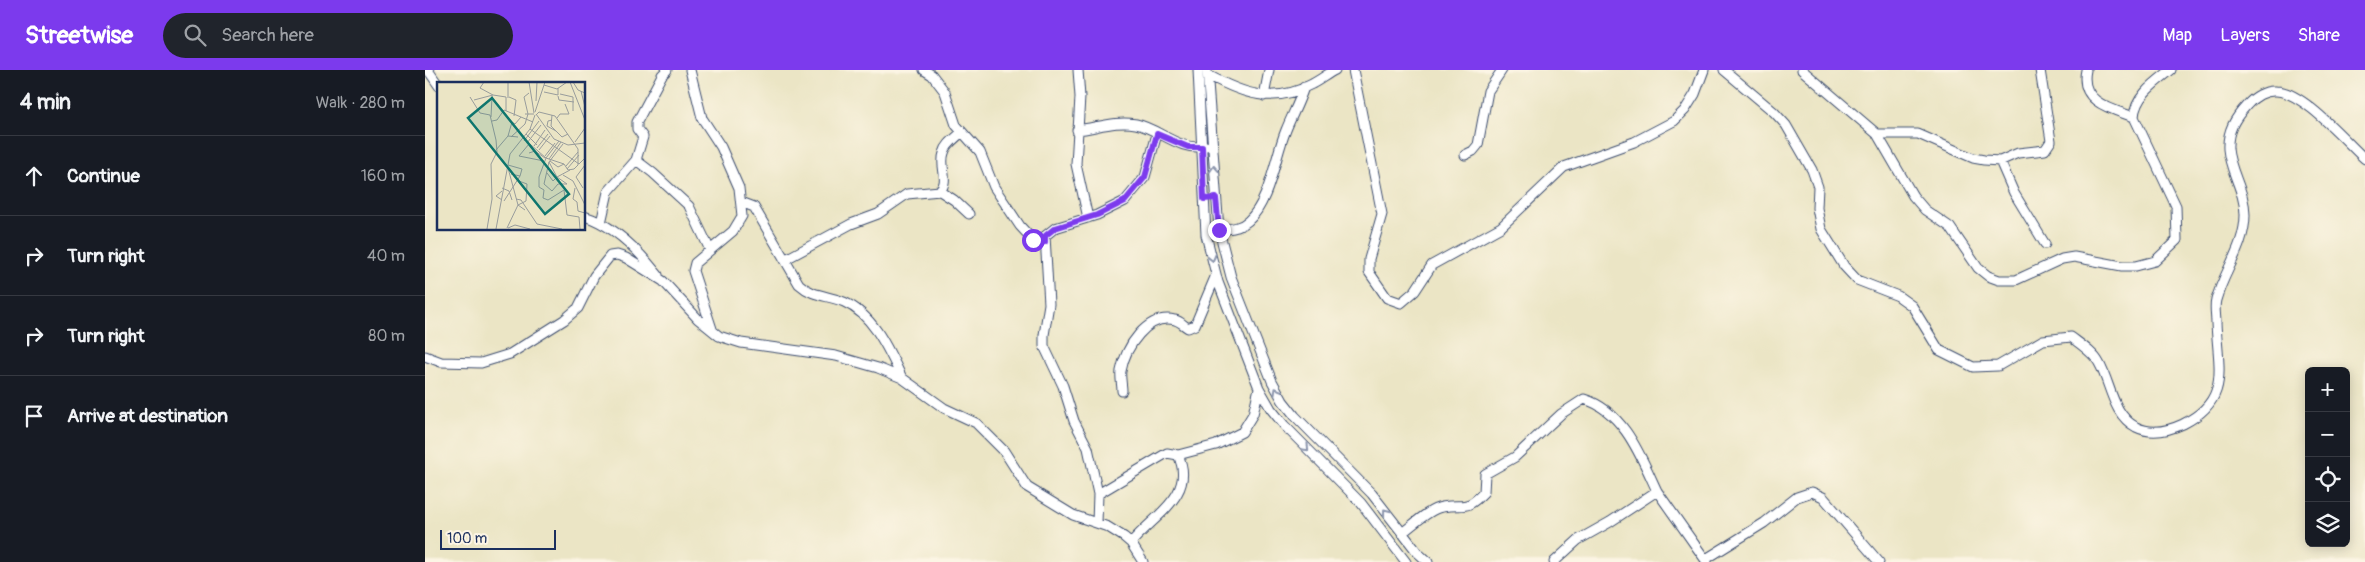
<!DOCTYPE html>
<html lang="en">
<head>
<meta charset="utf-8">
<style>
  body { margin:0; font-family:Pangolin,sans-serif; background:#20242c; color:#f1f3f6 }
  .controls { position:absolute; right:15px; bottom:15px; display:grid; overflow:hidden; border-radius:8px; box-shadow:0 2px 12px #0003 }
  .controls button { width:45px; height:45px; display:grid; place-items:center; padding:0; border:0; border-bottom:1px solid #363941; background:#171b24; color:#f1f3f6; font:25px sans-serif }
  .scale { position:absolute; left:15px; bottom:12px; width:116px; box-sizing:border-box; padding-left:5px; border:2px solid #1b2f5e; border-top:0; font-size:14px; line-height:18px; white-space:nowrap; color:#1b2f5e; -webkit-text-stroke:4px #fcf5e5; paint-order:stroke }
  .stop { position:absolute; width:15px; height:15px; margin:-11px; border:4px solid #7c3aed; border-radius:50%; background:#fff }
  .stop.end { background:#7c3aed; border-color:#fff; box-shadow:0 1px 5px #0008 }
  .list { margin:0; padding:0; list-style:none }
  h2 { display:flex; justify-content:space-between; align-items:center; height:65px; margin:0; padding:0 20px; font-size:21px }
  h2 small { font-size:16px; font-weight:400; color:#9ea1a6 }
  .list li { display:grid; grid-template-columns:32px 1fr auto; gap:15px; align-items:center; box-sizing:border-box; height:80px; padding:0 20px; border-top:1px solid #363941 }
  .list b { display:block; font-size:19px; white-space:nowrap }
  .list em { font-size:16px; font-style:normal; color:#9ea1a6 }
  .icon { flex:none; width:28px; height:28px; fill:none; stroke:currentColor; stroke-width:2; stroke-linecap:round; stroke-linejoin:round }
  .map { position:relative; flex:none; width:1940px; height:492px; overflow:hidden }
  header { display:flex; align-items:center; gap:30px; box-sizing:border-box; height:70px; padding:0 25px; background:#7c3aed; color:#fff }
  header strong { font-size:24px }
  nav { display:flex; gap:28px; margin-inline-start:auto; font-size:18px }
  .search { width:350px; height:45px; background:#20242c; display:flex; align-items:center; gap:12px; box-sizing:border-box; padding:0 18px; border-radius:28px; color:#9ea1a6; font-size:19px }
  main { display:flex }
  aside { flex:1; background:#171b24 }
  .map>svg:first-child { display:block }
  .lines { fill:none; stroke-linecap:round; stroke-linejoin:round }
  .minor-casing { stroke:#3a4a6d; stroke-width:11 }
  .minor { stroke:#fff; stroke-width:9 }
  .oneway { stroke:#8d97ae }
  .route { stroke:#7c3aed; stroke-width:6 }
  .inset-road { fill:none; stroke:#989c9c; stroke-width:1 }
  .view { fill:#0f766e; fill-opacity:0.15; stroke:#0f766e; stroke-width:2.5 }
  .inset-edge { fill:none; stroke:#1b2f5e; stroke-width:2.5 }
</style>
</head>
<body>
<header>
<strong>Streetwise</strong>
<div class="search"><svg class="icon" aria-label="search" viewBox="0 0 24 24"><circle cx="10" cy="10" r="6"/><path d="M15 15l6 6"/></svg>Search here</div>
<nav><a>Map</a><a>Layers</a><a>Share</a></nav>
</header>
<main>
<aside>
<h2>4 min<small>Walk · 280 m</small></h2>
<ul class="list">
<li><svg class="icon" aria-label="ahead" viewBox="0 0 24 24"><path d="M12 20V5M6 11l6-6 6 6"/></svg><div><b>Continue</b></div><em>160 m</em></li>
<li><svg class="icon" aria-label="right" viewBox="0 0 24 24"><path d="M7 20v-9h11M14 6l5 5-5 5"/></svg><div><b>Turn right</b></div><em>40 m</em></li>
<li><svg class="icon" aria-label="right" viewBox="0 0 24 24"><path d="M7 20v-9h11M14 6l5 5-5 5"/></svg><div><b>Turn right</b></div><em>80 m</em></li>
<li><svg class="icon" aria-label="arrive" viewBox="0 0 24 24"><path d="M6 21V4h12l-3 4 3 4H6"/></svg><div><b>Arrive at destination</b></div></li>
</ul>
</aside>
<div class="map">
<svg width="1940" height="492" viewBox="0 0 1940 492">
  <rect width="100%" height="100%" fill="#fcf5e5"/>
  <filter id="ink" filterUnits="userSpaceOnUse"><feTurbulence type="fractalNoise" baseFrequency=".02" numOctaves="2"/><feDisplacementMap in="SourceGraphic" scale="10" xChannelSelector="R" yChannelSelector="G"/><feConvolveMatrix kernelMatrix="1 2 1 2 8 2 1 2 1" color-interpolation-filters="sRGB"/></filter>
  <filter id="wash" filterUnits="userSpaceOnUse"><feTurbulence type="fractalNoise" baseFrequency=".0096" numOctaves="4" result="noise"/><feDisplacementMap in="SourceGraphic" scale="20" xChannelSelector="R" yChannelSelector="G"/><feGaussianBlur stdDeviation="1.12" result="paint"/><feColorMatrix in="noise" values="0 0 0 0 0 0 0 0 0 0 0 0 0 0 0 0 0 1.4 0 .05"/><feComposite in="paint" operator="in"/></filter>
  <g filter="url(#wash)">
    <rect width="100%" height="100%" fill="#ebe5c5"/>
  </g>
  <g filter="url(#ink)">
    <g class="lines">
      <defs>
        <path id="minor" d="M3,0L14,16
          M265,0L277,48L296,77L314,118L317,146L308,161L270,193L268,201L287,259
          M499,0L507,5L520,22L531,55L555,82L569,117L595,156L608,170L620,172
          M653,0L655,27L651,94L663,148
          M773,0L781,165L793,212L834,318L846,339L859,355L936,433L981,492
          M782,0L794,160L806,207L847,311L858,331L870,346L947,424L993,483L1003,492
          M928,0L957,144L944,189V202L962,228L976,233L990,221L1007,195L1076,157L1139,97L1209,72L1249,51L1260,40L1270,24L1279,0
          M1299,0L1349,42L1361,55L1387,100L1393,117L1392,138L1396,159L1419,196L1432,210L1473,226L1487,236L1514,280L1548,297L1573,296L1618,270L1646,267C1655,274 1669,283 1674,293C1686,314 1687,344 1711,357C1727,365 1743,361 1758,354C1806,330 1793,299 1791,253C1791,246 1789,237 1791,230C1799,201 1820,176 1820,145C1820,121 1805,102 1803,79C1802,61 1810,48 1822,35C1829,27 1840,20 1851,21C1878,21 1920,71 1940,89
          M1377,0L1452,64L1488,126L1500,140L1525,157L1553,198L1563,206L1574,210H1591L1637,189L1649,187L1697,196H1711L1730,191L1752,170L1751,136L1709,47C1710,26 1731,12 1746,0
          M1661,0C1654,32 1686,39 1709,47
          M783,5C818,24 848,35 887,14C895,10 902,4 910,0
          M839,26L844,0
          M652,60C671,58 691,50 711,54C735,59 754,82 781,76
          M1452,64H1493L1548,88L1559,90L1575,91L1593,83L1620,80L1626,71L1615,0
          M1040,85L1048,81L1053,75L1063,21L1077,0
          M211,90L228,103L264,136L285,180
          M1575,91L1589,123L1620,174
          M515,121L529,130L544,144
          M316,132L329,137L374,214C388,227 403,225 419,232C449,245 464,281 477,308
          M159,146C189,155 214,181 233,205
          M176,153L183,122L211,90L218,67L212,59V52L237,5L242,0
          M794,160C805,158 814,159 823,151C845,132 850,86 861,60C867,45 874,33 879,17
          M361,189L426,154L453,144L482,124L515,121C525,110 514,96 519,83C521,74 531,68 537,62
          M0,286L16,292L56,293L85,284L139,250L153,238L169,206L185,186L192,185L201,188L238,211L273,249L294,266L316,273L411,286L453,298L477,308L519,338L551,353L579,381L602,417L648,445L683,457L699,467L706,473L718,492
          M697,321C697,315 695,307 696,301C700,278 722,243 750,250C755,251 758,255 763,258L770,255L791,205
          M673,424L742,383L753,385L791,375L817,362L828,344L834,318
          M672,453L673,424L663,378L649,351L638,316L619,276V265L624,234L620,166L630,158L672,145L700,131L720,107L732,64
          M977,463C988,455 1004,439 1017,437C1040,433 1040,442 1059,422L1060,404L1090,387L1136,344L1159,329C1199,341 1216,387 1232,421
          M706,473C728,446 772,425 753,385
          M1281,489L1339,453L1372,427L1387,422L1398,427L1454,492
          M1129,492L1153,470L1185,452L1232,421L1282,492"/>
      </defs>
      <!-- minor casing -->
      <use href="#minor" class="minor-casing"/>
      <!-- minor -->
      <use href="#minor" class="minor"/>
    </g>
    <!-- one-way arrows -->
    <defs><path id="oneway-chevron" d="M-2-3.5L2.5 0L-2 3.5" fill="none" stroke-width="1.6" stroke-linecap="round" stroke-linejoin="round" transform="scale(1.25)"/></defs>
    <g class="oneway">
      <use href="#oneway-chevron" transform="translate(789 99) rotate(-94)"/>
      <use href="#oneway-chevron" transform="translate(787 188) rotate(76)"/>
      <use href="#oneway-chevron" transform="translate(852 321) rotate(-119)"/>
      <use href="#oneway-chevron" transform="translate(881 378) rotate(46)"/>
      <use href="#oneway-chevron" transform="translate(961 442) rotate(-128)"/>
    </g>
  </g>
  <g class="lines" filter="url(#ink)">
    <!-- route -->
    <path class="route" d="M608,170L620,172V166L630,158L672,145L700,131L720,107L732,64L763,77H777L779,129L791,128L794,160"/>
  </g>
  <!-- overview -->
  <g transform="translate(12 12)">
    <rect width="148" height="148" fill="#ebe5c5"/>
    <path class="inset-road" d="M47,0L43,6L56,13M71,0V16M92,0L97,31M133,0L148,38M136,0L141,8L148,11M107,3L120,7L130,0M144,9L148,25M107,10L121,13V6M123,12L136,15V29M121,14L122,18L137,20M33,15L43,31L53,33L59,58L60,70L54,82L55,117L50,147M72,15L79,18L77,34M37,18L56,13L69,15V29M99,19L100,0M98,30L108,0M88,32H91L87,15L92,11M99,32L117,57L131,63L148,61M99,33L102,30L118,34L141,67V83L137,87L131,88L127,82L109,76M115,33L114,44L125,55L131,52M54,35L55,14M120,36L123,32H132L128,22M115,38L111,39L110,44L119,49M55,39L60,38L67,28L96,40M93,47L142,82L148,76M89,52L100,63M71,54L75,40L78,42L84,35M74,55L88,42L91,32H97M86,56L109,76M87,59L102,39M138,60L148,46M90,61L104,43M92,62L82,74L107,79M126,62L112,80L120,95L133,88M97,64L108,48M100,66L111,52M59,68L71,54L81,55M102,68L113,54M92,71L98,69L108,76M108,74L118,61M109,76L102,95V105L107,108L106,116L111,118L127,108L130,133L142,135L143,147M109,76L122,59M112,77L124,60M113,79L121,85L127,82M112,80L107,102L115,109L121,102H130L120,95M71,83L85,87L83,94M129,84L141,70M130,87L142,73M110,91L116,99L120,95M126,93L136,99L148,123M82,99L90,102L89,119L81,123L88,128M65,106L72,109L75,118M138,106L136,117L140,120L141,129L148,131M146,106L139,95L148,83M65,109L59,114L65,118M79,117L84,118L100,142L125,147M67,119L83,94L74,92M70,146L81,123L71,86M71,146L78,143L93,147M59,147L73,72L93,47L98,33"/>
    <path class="view" d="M55,16L132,112L108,132L31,36Z"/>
    <rect width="148" height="148" class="inset-edge"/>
  </g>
</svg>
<div class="controls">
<button>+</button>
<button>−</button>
<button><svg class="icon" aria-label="locate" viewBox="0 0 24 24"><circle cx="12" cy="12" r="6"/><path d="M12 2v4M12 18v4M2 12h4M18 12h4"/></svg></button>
<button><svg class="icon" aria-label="layers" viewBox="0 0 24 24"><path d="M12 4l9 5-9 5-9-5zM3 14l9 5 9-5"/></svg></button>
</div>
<div class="scale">100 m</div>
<div class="stop" style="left:608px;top:170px"></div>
<div class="stop end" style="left:794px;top:160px"></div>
</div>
</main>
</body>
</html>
